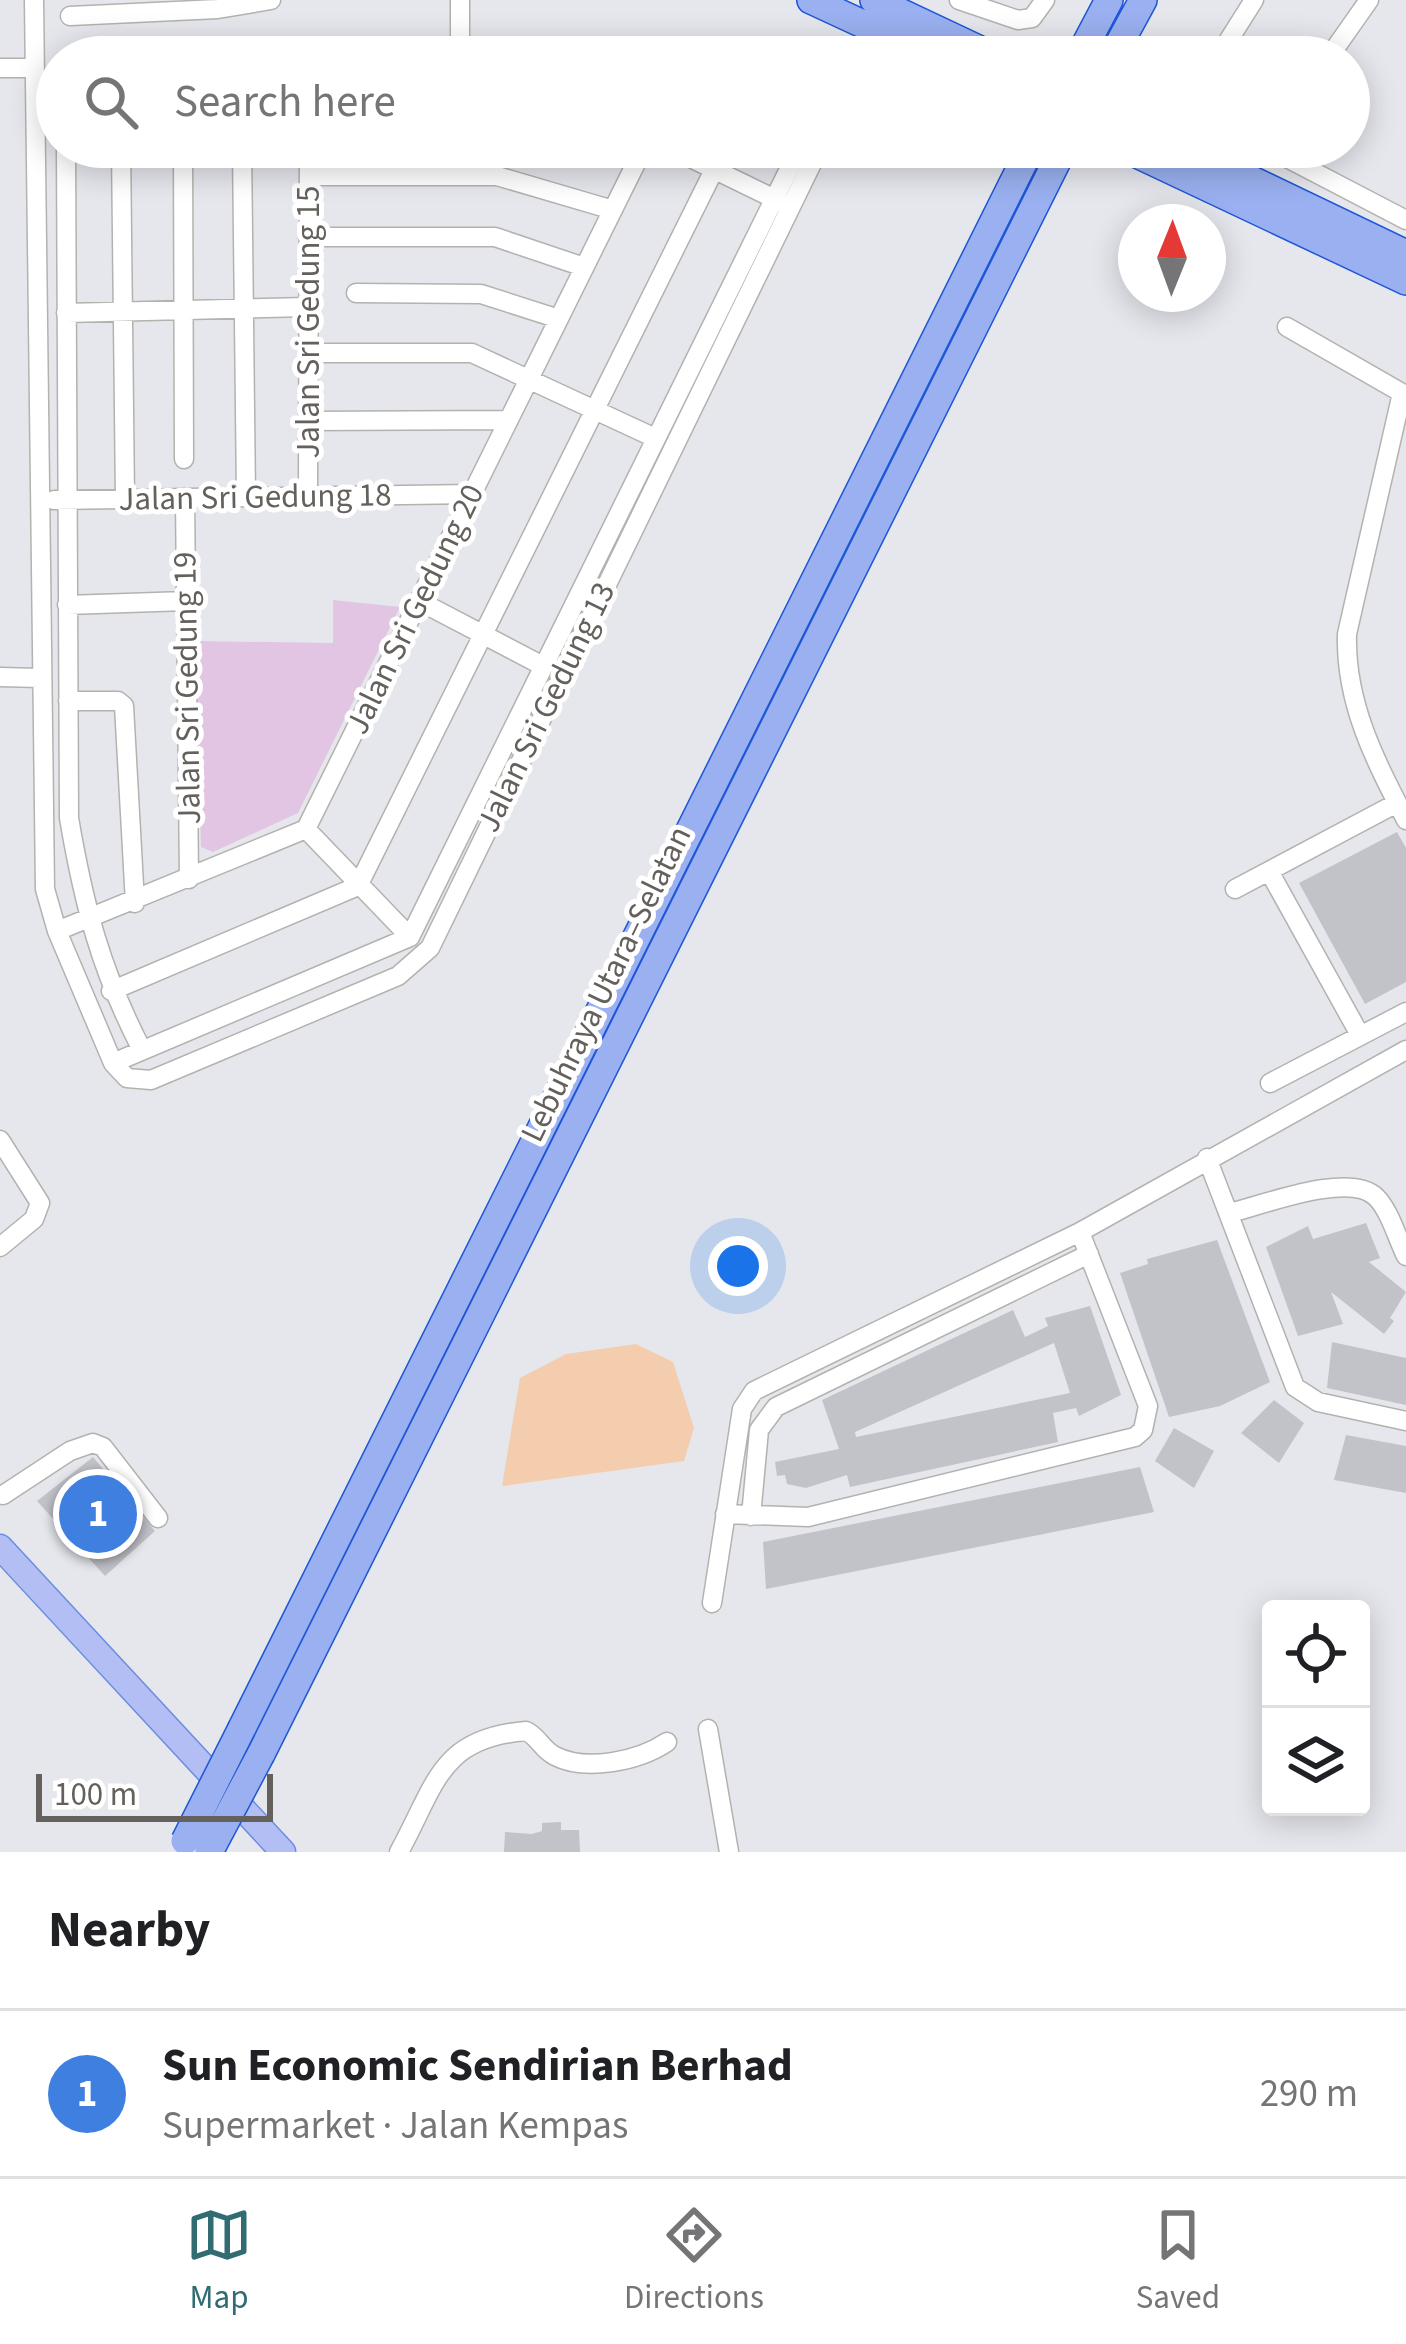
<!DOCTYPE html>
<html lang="en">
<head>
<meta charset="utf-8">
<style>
  body { margin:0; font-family:"Source Sans 3",sans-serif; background:#f6f6f6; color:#202124 }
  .controls { position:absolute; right:36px; bottom:36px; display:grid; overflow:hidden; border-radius:12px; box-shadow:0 6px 30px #0003 }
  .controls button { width:108px; height:108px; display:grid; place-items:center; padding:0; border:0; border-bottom:3px solid #e0e0e0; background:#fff; color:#202124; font:60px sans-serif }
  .compass { position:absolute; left:1118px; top:204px; width:108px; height:108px; border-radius:50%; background:#fff; box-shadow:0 6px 30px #0003; rotate:1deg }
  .scale { position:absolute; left:36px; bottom:30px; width:237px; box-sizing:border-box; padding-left:12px; border:6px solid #64615d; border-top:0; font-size:33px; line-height:42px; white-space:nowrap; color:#64615d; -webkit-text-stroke:9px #fff; paint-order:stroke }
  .you { position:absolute; left:738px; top:1266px; width:42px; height:42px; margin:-30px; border:9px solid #fff; border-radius:50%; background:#1a73e8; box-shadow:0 0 0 18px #1a73e833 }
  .badge { display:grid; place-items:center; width:78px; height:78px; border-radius:50%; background:#316c73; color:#fff; font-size:39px; font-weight:700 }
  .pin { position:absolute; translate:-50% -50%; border:6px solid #fff; box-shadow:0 3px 12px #0006 }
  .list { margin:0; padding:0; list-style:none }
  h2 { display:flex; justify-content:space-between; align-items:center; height:156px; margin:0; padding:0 48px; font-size:51px }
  h2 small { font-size:39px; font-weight:400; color:#757577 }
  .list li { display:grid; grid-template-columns:78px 1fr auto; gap:36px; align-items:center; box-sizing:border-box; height:168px; padding:0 48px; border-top:3px solid #e0e0e0 }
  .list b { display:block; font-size:45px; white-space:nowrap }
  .list p { margin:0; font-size:39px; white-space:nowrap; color:#757577 }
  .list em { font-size:39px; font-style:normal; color:#757577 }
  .icon { flex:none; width:66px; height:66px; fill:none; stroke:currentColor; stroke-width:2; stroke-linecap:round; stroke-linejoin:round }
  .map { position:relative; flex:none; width:1406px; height:1852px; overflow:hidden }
  .search { position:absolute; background:#fff; box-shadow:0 6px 30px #0003; left:36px; right:36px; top:36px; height:132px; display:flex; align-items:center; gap:30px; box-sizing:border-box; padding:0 42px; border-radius:66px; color:#757577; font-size:45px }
  .sheet { height:324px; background:#fff }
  nav { display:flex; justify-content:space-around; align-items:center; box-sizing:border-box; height:168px; border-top:3px solid #e0e0e0; background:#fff; font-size:33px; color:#757577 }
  nav a { display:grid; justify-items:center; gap:6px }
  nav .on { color:#316c73 }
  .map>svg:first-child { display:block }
  .green { fill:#e2c5e2 }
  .water { fill:#f4cdaf }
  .building { fill:#c2c3c9; fill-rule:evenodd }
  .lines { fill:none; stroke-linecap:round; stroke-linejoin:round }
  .minor-casing { stroke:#b3b2ae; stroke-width:21 }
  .major-casing { stroke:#6c8ce0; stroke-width:27 }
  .highway-casing { stroke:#1d56d6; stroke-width:30 }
  .minor { stroke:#fff; stroke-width:18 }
  .major { stroke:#b3bef5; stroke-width:24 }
  .highway { stroke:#9ab0f0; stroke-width:27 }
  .highway-bridge-casing { stroke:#1d56d6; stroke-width:30; stroke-linecap:butt }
  .highway-bridge { stroke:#9ab0f0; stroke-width:27 }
  .labels { text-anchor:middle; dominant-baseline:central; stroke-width:10; stroke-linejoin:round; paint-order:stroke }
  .street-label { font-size:33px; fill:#64615d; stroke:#fff }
</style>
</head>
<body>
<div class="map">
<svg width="1406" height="1852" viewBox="0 0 1406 1852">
  <rect width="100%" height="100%" fill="#e5e7ed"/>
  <!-- green -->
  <path class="green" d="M333,600L400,607L298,813L213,852L201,847L195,641L333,643Z"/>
  <!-- water -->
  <path class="water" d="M636,1344L673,1362L694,1428L684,1461L502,1486L520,1378L566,1354Z"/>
  <!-- building -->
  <path class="building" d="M1397,832L1406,848V982L1365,1004L1299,883Z
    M1366,1223L1380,1258L1369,1262L1406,1292L1390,1318L1394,1321L1384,1334L1331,1292L1343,1324L1298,1336L1266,1247L1308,1226L1313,1239Z
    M1217,1240L1270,1382L1220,1406L1169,1417L1120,1273L1148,1264L1147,1259Z
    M1090,1306L1121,1395L1079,1416L1076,1408L1053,1413L1058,1442L850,1487L847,1475L806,1488L787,1484L785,1475L777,1476L775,1462L839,1449L822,1400L1013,1310L1025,1337L1048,1326L1045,1318ZM1054,1343L1070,1393L856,1437L855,1432Z
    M1332,1342L1406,1358V1405L1327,1388Z
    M1274,1400L1304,1423L1279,1463L1241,1433Z
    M1174,1428L1214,1451L1194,1488L1155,1461Z
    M1346,1435L1406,1446V1493L1334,1480Z
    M93,1457L155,1531L105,1576L37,1501Z
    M1140,1467L1154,1512L766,1589L763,1542Z
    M561,1822V1830H579L580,1852H504L505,1832L532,1834L542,1831V1823Z"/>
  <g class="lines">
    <defs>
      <path id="minor" d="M34,0L45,889L57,931L113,1063L127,1078L151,1080L398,976L430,948L820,147
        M959,0L1018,20L1032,18L1045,0
        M70,16L218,9L271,0
        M460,57V0
        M1218,57L1254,0
        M1329,57L1369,0
        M0,68H35
        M66,147L69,818C84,906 101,971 142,1050
        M121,147L125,499
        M183,147L184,459
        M242,147L246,497
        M605,147L637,160
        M668,147L783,203
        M1266,147L1406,220
        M309,176H497L613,210
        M308,237H495L584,267
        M356,293L481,294L559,319
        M66,313L308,307
        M1287,327L1402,393L1347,634C1345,703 1375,760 1406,820
        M308,353H472L653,437
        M308,421L509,420
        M308,496L309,147
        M185,498L189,879
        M54,500L472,494
        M419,601L543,666
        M67,605L186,601
        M0,677L40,678
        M68,701H118L124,706L135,903
        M306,829L410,937
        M1269,871L1360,1035
        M1235,889L1397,803
        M57,931L306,829L644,147
        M111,991L358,886L714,170
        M113,1063L410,937L800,147
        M1270,1083L1406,1012
        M0,1140L40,1203L34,1219L0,1247
        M1207,1158L1295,1387L1318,1402L1406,1421
        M1230,1213C1263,1205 1350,1171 1376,1197C1390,1211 1397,1238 1406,1256
        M3,1495L70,1451L93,1443L103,1447L158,1518
        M725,1514L808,1517L1135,1437L1143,1430L1148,1406L1080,1232
        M751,1516L759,1430L776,1407L1089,1254
        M712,1603L742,1409L754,1391L1080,1232L1406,1050
        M708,1729L729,1852
        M399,1852C436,1785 439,1738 526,1731C539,1737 541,1749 555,1756C586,1772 639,1761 667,1742"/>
      <path id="major" d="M0,1547L283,1852"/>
      <path id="highway" d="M811,0L934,57
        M874,0L995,57
        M1079,57L1109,0
        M1112,57L1143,0
        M1122,147L1406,281
        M1183,147L1406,254
        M242,1728L1031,147
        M261,1754L1064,147"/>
    </defs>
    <!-- minor casing -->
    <use href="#minor" class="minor-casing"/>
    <!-- major casing -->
    <use href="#major" class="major-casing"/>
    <!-- highway casing -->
    <use href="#highway" class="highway-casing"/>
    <!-- minor -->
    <use href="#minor" class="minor"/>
    <!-- major -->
    <use href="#major" class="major"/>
    <!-- highway -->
    <use href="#highway" class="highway"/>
    <defs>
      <path id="highway-bridge" d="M185,1841L242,1728
        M209,1852L261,1754"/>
    </defs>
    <!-- highway-bridge casing -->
    <use href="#highway-bridge" class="highway-bridge-casing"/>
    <!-- highway-bridge -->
    <use href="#highway-bridge" class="highway-bridge"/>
  </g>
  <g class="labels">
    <!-- street labels -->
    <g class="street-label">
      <text transform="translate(308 322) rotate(-90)">Jalan Sri Gedung 15</text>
      <text transform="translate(255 497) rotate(-1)">Jalan Sri Gedung 18</text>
      <text transform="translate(415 609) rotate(-64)">Jalan Sri Gedung 20</text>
      <text transform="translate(187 688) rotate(-91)">Jalan Sri Gedung 19</text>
      <text transform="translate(546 707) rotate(-64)">Jalan Sri Gedung 13</text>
      <text transform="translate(606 984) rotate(-64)">Lebuhraya Utara–Selatan</text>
    </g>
  </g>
</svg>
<div class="controls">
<button><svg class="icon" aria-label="locate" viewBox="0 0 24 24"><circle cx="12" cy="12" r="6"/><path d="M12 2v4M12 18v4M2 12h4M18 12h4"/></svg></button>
<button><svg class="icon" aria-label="layers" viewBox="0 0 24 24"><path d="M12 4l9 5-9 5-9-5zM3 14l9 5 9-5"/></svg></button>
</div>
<svg class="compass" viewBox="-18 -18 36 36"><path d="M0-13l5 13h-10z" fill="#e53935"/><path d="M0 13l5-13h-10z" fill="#757577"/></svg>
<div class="scale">100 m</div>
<div class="you"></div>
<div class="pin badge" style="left:98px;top:1514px;background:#3f7fe0">1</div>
<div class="search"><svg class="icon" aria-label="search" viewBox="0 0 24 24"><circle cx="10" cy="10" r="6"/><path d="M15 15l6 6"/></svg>Search here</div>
</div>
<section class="sheet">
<h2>Nearby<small></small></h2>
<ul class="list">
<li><span class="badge" style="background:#3f7fe0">1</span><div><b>Sun Economic Sendirian Berhad</b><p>Supermarket · Jalan Kempas</p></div><em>290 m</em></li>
</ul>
</section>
<nav>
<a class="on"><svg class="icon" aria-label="map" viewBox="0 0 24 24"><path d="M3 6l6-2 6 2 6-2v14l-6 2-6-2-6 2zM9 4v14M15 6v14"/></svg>Map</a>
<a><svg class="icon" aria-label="directions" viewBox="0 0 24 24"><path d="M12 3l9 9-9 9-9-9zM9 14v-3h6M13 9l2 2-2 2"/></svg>Directions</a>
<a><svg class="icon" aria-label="saved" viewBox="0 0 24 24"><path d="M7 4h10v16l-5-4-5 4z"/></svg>Saved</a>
</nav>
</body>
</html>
